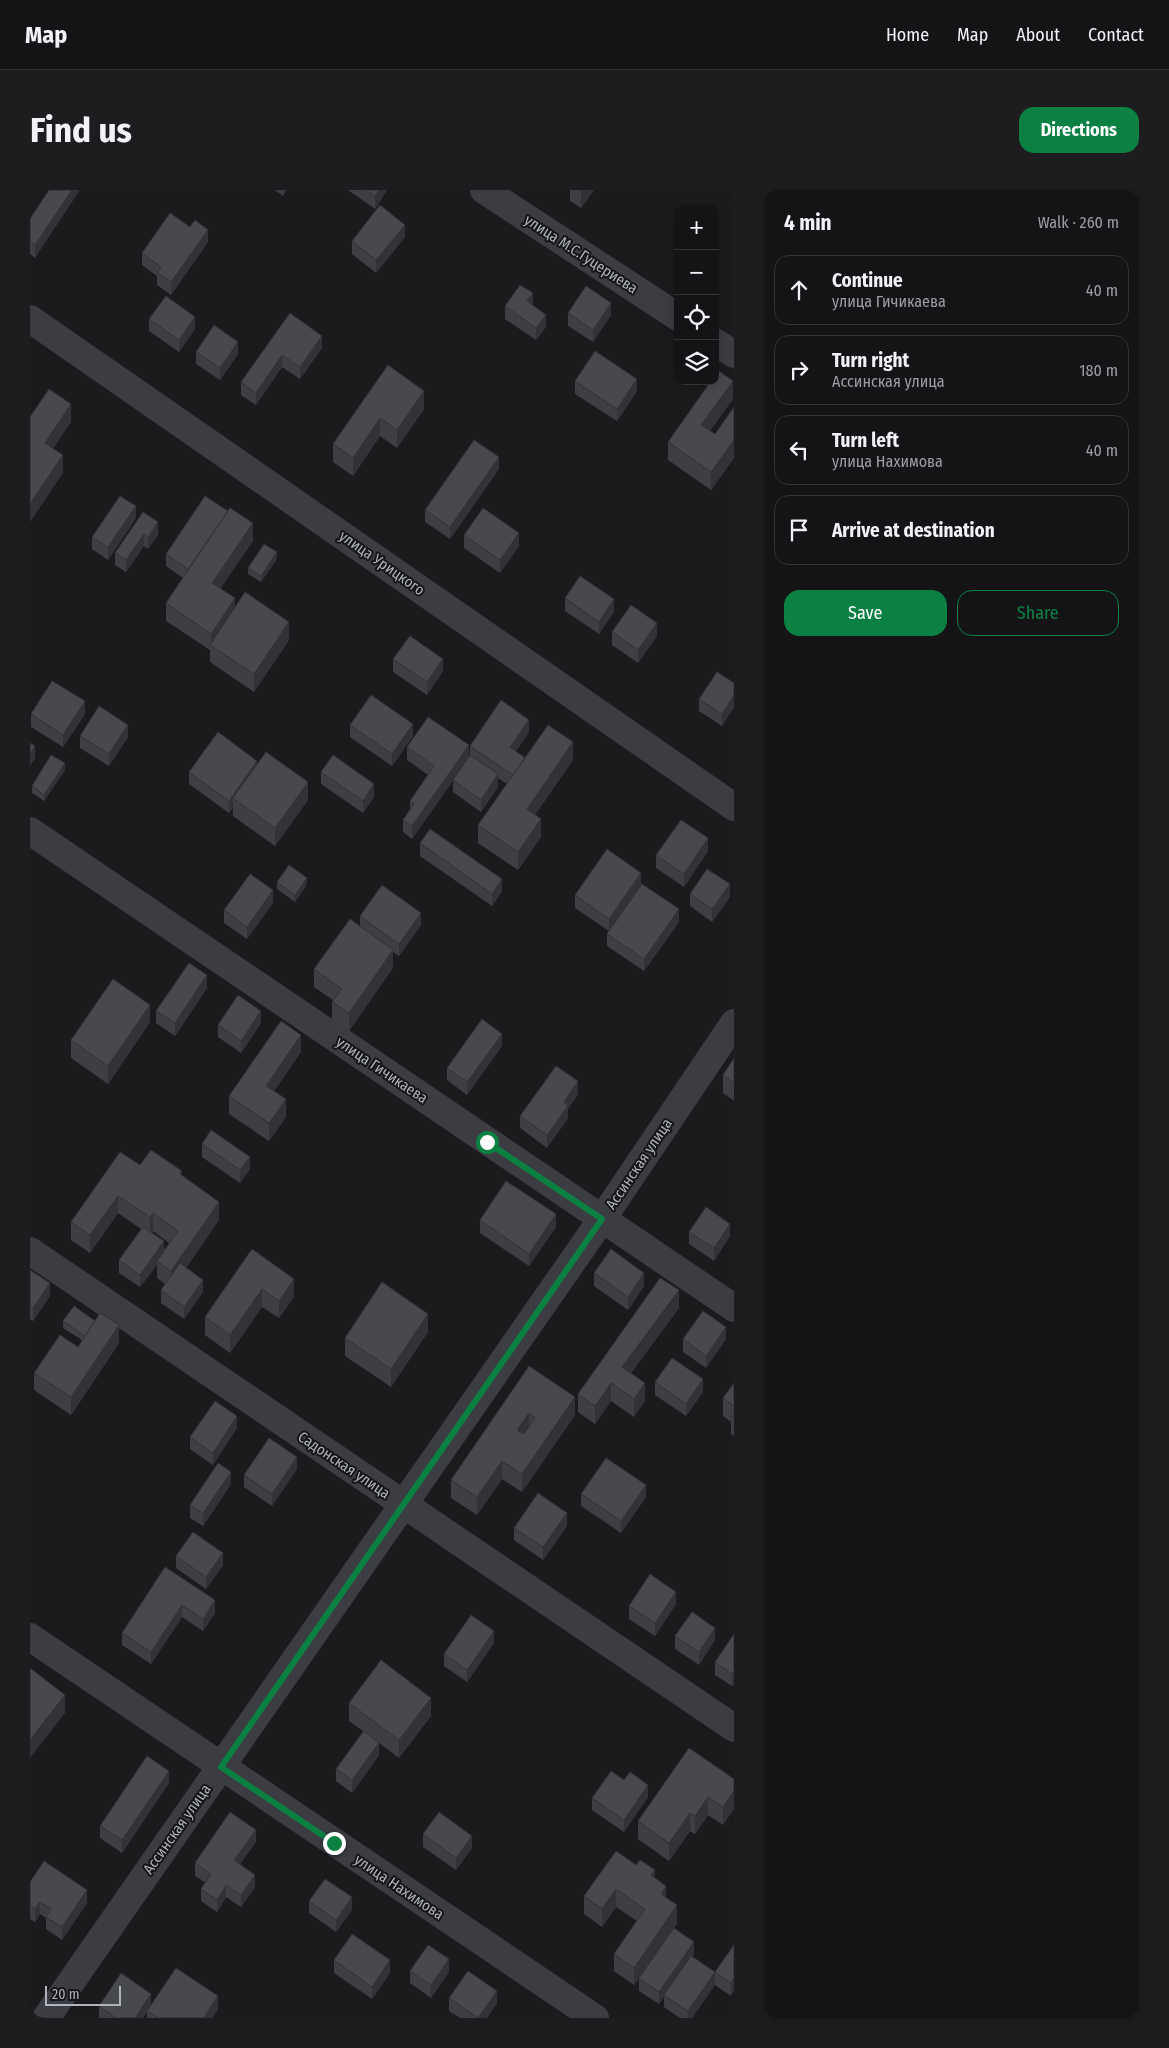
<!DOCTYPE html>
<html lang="en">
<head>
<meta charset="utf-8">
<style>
  body { margin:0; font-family:"Fira Sans Condensed",sans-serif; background:#1d1d1f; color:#f1f3f6 }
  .controls { position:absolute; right:15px; top:15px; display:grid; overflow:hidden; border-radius:10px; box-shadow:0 2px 12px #0003 }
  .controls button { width:45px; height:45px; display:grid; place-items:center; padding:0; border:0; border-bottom:1px solid #333335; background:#141416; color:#f1f3f6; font:25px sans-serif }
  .scale { position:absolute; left:15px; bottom:12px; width:76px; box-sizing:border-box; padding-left:5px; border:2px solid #afb3bb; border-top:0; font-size:14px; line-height:18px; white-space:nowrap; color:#afb3bb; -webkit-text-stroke:4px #161618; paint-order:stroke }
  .stop { position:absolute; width:15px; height:15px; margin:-11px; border:4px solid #0b8043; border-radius:50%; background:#fff }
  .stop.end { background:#0b8043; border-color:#fff; box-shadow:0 1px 5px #0008 }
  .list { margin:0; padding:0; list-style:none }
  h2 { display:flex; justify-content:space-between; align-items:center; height:65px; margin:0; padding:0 20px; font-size:21px }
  h2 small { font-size:16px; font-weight:400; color:#9d9ea1 }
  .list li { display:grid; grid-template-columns:32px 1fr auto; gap:15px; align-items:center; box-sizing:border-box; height:70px; margin:0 10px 10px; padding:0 10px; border:1px solid #333335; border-radius:15px }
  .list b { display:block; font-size:19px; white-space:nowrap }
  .list p { margin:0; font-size:16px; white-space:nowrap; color:#9d9ea1 }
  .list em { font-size:16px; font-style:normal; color:#9d9ea1 }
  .actions { display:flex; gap:10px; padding:15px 20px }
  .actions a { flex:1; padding:11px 0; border:1px solid #0b8043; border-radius:15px; text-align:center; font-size:18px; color:#0b8043 }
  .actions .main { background:#0b8043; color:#fff }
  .icon { flex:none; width:28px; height:28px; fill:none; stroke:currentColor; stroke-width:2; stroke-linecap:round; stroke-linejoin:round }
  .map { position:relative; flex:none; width:704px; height:1828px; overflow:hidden; border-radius:15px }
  header { display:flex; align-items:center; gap:30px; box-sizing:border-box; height:70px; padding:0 25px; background:#141416; border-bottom:1px solid #333335 }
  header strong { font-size:24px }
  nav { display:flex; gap:28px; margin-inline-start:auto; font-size:18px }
  .intro { display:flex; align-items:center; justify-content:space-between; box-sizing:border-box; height:120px; padding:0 30px }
  h1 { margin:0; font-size:35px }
  .button { padding:12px 22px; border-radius:15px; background:#0b8043; color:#fff; font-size:18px; font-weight:700 }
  main { display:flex; gap:30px; padding:0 30px }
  aside { flex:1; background:#141416; border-radius:15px; box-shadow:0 2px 12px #0003 }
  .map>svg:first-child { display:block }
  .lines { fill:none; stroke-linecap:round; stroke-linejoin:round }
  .minor { stroke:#3c3d42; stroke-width:28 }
  .wall { fill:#3e3f42; fill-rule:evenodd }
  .shaded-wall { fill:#323336 }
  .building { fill:#48494d; stroke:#323336; fill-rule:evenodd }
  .route { stroke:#0b8043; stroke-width:6 }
  .labels { text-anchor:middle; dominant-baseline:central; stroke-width:4; stroke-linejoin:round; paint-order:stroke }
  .street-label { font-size:15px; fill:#afb3bb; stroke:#161618 }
</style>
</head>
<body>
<header>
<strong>Map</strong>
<nav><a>Home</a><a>Map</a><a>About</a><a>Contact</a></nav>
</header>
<div class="intro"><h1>Find us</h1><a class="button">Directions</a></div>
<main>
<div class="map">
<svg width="704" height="1828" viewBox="0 0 704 1828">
  <rect width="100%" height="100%" fill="#1b1b1d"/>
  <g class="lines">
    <!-- minor -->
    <path class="minor" d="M454,0L648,127
      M0,129L704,617
      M685,152L704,164
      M0,641L704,1118
      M0,1061L704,1538
      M0,1447L565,1828
      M16,1828L572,1029L704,833"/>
  </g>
  <!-- wall -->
  <path class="wall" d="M19,0L5,68L0,64V29Z
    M245,0H257L253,6Z
    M318,0H357L345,19Z
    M540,0H564L551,18L540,11Z
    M375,47L346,83L322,64V51Z
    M178,52L141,105L127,95V86L112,75V63Z
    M503,115L516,137L506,150L475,129V116Z
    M260,123L292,158L270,189L252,177L226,215L211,205V192Z
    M538,123L581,125L563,152L538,136Z
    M119,129L165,139L149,162L119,141Z
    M166,162L208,164L190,190L166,174Z
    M358,175L394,219L367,258L350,246L323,286L303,272V254Z
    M545,191L607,201L587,231L545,204Z
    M703,209L680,241L685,244L704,217V268L681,300L638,270V252Z
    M469,279L420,349L395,332V320Z
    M113,322L128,345L118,359L114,356L96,382L85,375V363Z
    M106,328L78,370L62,359V347Z
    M434,345L489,356L470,383L434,358Z
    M223,351L190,398L205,417L259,450L224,502L180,472V460L136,431V413L153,388L136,376V364Z
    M247,369L231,392L218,384V378Z
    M535,408L584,422L569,444L535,421Z
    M582,442L627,446L608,473L582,455Z
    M363,469L413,481L397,505L363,482Z
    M704,493L692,536L669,521V509Z
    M1,524H55L33,557L1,537Z
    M320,535L383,546L362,576L320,547Z
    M499,542L486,561L495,568L543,570L505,625L511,647L488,680L448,653V635L477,594L468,588V597L451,622L423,602V590L382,649L373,642V630L380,619V611L398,585L377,570V557L439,567L440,565V556Z
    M50,546L98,547L79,576L50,558Z
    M227,574L278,610L245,656L203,626V618L199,623L159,594V582Z
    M35,580L14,611L2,603V596Z
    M291,582L344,607L333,623L291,594Z
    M390,653L472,701L462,716L390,666Z
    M678,661L654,697L626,678V665Z
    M247,692L277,694L265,712L247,699Z
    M611,694L649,732L614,781L577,756V744L579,741L545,718V705Z
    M660,704L700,707L682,732L660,716Z
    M243,713L217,749L194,733V720Z
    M330,726L391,735L369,766L363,762V778L319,841L302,829V812L303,810L284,797V779L330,736Z
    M177,798L145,846L126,833V821Z
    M120,832L78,894L41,868V850Z
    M231,833L211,863L188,847V835Z
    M472,856L437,905L417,890V878Z
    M271,862L244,901L256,927L239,951L199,924V906Z
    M704,868V911L693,903V885Z
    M548,904L538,919V928L517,958L490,938V926Z
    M172,954L220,979L210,993L172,967Z
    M110,975L152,985L189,1030L156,1078L173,1102L154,1129L131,1113V1100L135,1094L127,1088V1075L110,1097L89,1083V1070L111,1039L88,1023L60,1063L41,1050V1032ZM123,1041L139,1053L134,1060L122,1042Z
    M450,1030L526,1037L499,1076L450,1043Z
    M659,1042L700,1046L684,1071L659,1054Z
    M222,1059L264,1107L249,1128L232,1117L200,1163L175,1145V1127Z
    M0,1080L20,1106L3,1131L0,1129Z
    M564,1083L614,1096L598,1120L564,1096Z
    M649,1118L601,1183L615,1211L604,1227L581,1211L565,1234L548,1222V1204Z
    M33,1131L89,1153L41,1225L4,1200V1183L48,1157L52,1150L33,1138Z
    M398,1142L361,1197L315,1166V1148Z
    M653,1149H696L676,1178L653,1162Z
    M499,1176L545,1225L492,1302L472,1289L447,1325L421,1308V1290Z
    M625,1192L673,1202L656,1226L625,1205Z
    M704,1193V1246L701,1244V1232L693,1226V1208Z
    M207,1238L183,1275L160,1259V1247Z
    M267,1279L242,1316L214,1297V1285Z
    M201,1294L173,1336L160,1328V1315Z
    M551,1304L616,1307L591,1343L551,1316Z
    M537,1336L513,1370L484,1350V1338Z
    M146,1366L193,1375L176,1399L146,1378Z
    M135,1377L185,1423L173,1441L152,1427L121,1474L92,1455V1443Z
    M646,1414L625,1446L599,1429V1416Z
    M704,1444V1494L702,1496L685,1485V1472Z
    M645,1446L685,1450L669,1475L645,1459Z
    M464,1453L437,1492L414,1476V1464Z
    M319,1513L401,1526L369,1568L349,1553V1565L322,1603L306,1591V1579L333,1541L319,1531Z
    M704,1589L693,1635L678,1625L665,1644L660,1641L639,1671L608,1649V1631Z
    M139,1593L92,1663L70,1648V1636Z
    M618,1607L594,1642L562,1620V1608Z
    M393,1644L442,1658L426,1680L393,1657Z
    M226,1652L210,1674L225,1697L211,1717L196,1707L187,1722L171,1711V1699L176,1693L165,1686V1673Z
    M625,1688L636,1707L647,1733L644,1738L664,1764L662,1766L685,1782L704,1755L701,1806L685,1795L662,1828H650L634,1817V1807L629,1814L609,1801V1788L604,1795L584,1781V1764L607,1731L586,1717L572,1737L554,1724V1706Z
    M0,1692L57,1713L32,1750L16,1739V1728L10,1724L5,1732L0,1729Z
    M279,1711L322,1720L306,1742L279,1723Z
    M304,1770L360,1783L342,1809L304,1783Z
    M380,1781L419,1782L401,1808L380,1793Z
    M419,1808L467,1813L457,1828H430L419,1821Z
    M121,1815L188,1819L182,1828H117V1822L113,1828H69V1816Z"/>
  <!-- shaded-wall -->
  <path class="shaded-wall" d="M42,0H50L5,68V55Z
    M253,0H257L253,6Z
    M349,0H357L345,19V6Z
    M552,0H564L551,18V1Z
    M375,35V47L346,83V70Z
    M178,40V52L141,105V92Z
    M503,103V116L497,111Z
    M581,113V125L563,152V140Z
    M516,125V137L506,150V138Z
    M165,127V139L149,162V150Z
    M292,146V158L270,189V177Z
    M208,152V164L190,190V178Z
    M252,165V177L226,215V203Z
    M607,189V201L587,231V219Z
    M703,191V209L671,253V235Z
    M394,201V219L367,258V240Z
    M41,214V232L15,271V253Z
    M350,228V246L323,286V268Z
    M704,250V268L681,300V282Z
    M33,265V283L0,332V314Z
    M469,267V279L420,349V337Z
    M106,316V328L78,370V357Z
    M128,332V345L118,359V347Z
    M223,333V351L182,411V393Z
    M489,343V356L470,383V370Z
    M114,344V356L96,382V370Z
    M247,362V369L231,392V386Z
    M205,408V426L181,456V444Z
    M584,409V422L569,444V432Z
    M259,432V450L224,502V484Z
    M627,433V446L608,473V460Z
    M413,469V481L397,505V492Z
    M704,505V518L692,536V524Z
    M55,511V524L33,557V545Z
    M499,530V542L480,570V557Z
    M383,534V546L362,576V564Z
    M98,535V547L79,576V564Z
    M543,552V570L497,636V619Z
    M439,555V568L382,649V636Z
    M5,556V569L0,576V564Z
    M227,571V583L203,608V618L199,623V611Z
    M35,573V580L14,611V605Z
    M468,584V597L451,622V610Z
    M278,592V610L245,656V638Z
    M344,594V607L333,623V611Z
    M511,629V647L488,680V662Z
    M678,648V661L654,697V684Z
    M611,683V695L579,742V729Z
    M277,688V694L265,712V705Z
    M472,689V701L462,716V704Z
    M700,694V707L682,732V719Z
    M243,700V713L217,749V737Z
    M649,719V732L614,781V769Z
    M391,723V735L369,766V754Z
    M363,760V778L319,841V823Z
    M177,785V798L145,846V833Z
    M120,815V832L78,894V876Z
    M231,821V833L211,863V851Z
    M472,844V856L437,905V892Z
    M271,845V862L236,913V896Z
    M548,891V904L538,919V928L517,958V945L534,912Z
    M256,909V927L239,951V933Z
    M220,967V979L210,993V980Z
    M88,1006V1023L60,1063V1045Z
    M189,1012V1030L141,1099V1081Z
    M123,1023V1041L120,1045V1027Z
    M526,1024V1037L499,1076V1064Z
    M700,1034V1046L684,1071V1058Z
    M134,1051V1064L127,1071V1075L110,1097V1085Z
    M614,1083V1096L598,1120V1107Z
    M264,1089V1107L249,1128V1111Z
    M173,1090V1102L154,1129V1117Z
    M20,1093V1106L3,1131V1118Z
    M232,1099V1117L200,1163V1145Z
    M649,1100V1118L592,1195V1177Z
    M398,1124V1142L361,1197V1179Z
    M89,1135V1153L41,1225V1207Z
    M696,1137V1149L676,1178V1166Z
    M673,1189V1202L656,1226V1214Z
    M581,1193V1211L565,1234V1216Z
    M615,1193V1211L604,1227V1209Z
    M545,1207V1225L492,1302V1284Z
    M499,1223V1241L487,1257V1240Z
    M207,1226V1238L183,1275V1263Z
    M267,1267V1279L242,1316V1304Z
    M472,1271V1289L447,1325V1307Z
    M201,1282V1294L173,1336V1323Z
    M616,1295V1307L591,1343V1331Z
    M537,1323V1336L513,1370V1357Z
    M193,1363V1375L176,1399V1387Z
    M646,1402V1414L625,1446V1433Z
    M185,1410V1423L173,1441V1429Z
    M152,1415V1427L121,1474V1462Z
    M685,1438V1450L669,1475V1462Z
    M464,1441V1453L437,1492V1480Z
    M704,1482V1494L702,1496V1484Z
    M35,1505V1523L0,1568V1550Z
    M401,1508V1526L369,1568V1550Z
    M349,1553V1565L322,1603V1590Z
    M139,1581V1593L92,1663V1650Z
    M618,1595V1607L594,1642V1630Z
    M704,1601V1619L693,1635V1617Z
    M678,1607V1625L665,1644V1626Z
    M660,1623V1641L639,1671V1653Z
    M226,1640V1652L204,1683V1670Z
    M442,1646V1658L426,1680V1668Z
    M625,1680V1698L621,1685Z
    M225,1685V1697L211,1717V1705Z
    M196,1695V1707L187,1722V1710Z
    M636,1696V1713L631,1704Z
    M586,1699V1717L572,1737V1719Z
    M57,1700V1713L32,1750V1737Z
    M322,1707V1720L306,1742V1730Z
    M10,1712V1724L5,1732V1719Z
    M647,1715V1733L604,1795V1778Z
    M664,1752V1764L635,1805H634V1807L629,1814V1802Z
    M419,1769V1782L401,1808V1795Z
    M360,1770V1783L342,1809V1797Z
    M685,1782V1795L662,1828H658V1821Z
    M704,1788V1801L701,1806V1793Z
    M467,1801V1813L457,1828H448Z
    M121,1804V1816L113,1828H105Z
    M188,1806V1819L182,1828H174Z"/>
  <!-- building -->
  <path class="building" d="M19,0H42L5,55L0,52V29Z
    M336,0H349L345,6Z
    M350,15L375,35L346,70L322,51Z
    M140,23L160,37L165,30L178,40L141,92L127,82L131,77L112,63Z
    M490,95L503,103L497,111L516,125L506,138L475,116Z
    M556,96L581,113L563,140L538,123Z
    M136,106L165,127L149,150L119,129Z
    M260,123L292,146L270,177L252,165L226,203L211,192Z
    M184,135L208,152L190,178L166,162Z
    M565,161L607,189L587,219L545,191Z
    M358,175L394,201L367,240L350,228L323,268L303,254Z
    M689,181L703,191L671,235L685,244L704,217V250L681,282L638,252L681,191H685V186Z
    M19,199L41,214L15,253L33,265L0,314V227Z
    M444,250L469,267L420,337L395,320Z
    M90,306L106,316L78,357L62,347Z
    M175,306L198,321L158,379L136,364Z
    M200,318L223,333L182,393L205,408L181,444L136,413Z
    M453,318L489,343L470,370L434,345Z
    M113,322L128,332L118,347L114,344L96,370L85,363Z
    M234,354L247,362L231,386L218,378Z
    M550,386L584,409L569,432L535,408Z
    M215,402L259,432L224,484L180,455Z
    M601,415L627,433L608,460L582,442Z
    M380,446L413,469L397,492L363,469Z
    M687,482L704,493V505L692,524L669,509Z
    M22,491L55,511L33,545L1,524Z
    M341,505L383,534L362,564L320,535Z
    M471,510L499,530L480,557L495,568L483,585L440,556Z
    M69,516L98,535L79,564L50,546Z
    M398,527L439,555L382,636L373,630L384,614L380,611L404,576L377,557Z
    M518,535L543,552L497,619L511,629L488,662L448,635Z
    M188,542L227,571L199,611L159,582Z
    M0,553L5,556L0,564Z
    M236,562L278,592L245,638L203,608Z
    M21,565L35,573L14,605L2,596Z
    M303,565L344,594L333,611L291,582Z
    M440,565L468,584L451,610L423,590Z
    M651,630L678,648L654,684L626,665Z
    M400,639L472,689L462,704L390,653Z
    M577,659L611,683L579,729L545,705Z
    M259,675L277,688L265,705L247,692Z
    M677,679L700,694L682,719L660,704Z
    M220,684L243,700L217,737L194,720Z
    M612,694L649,719L614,769L577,744Z
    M352,695L391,723L369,754L330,726Z
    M320,729L363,760L319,823L302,812L312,799L284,779Z
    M159,773L177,785L145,833L126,821Z
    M83,789L120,815L78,876L41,850Z
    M208,805L231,821L211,851L188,835Z
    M452,829L472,844L437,892L417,878Z
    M251,831L271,845L236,896L256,909L239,933L199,906Z
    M704,868V893L693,885Z
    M526,876L548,891L534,912L538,916L517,945L490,926Z
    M181,940L220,967L210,980L172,954Z
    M121,960L152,981L150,984L189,1012L141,1081L127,1071L148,1041L123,1023L120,1027L88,1006L60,1045L41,1032L90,962L110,975Z
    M476,991L526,1024L499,1064L450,1030Z
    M676,1017L700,1034L684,1058L659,1042Z
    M113,1037L134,1051L110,1085L89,1070Z
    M222,1059L264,1089L249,1111L232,1099L200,1145L175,1127Z
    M581,1059L614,1083L598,1107L564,1083Z
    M150,1073L173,1090L154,1117L131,1100Z
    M0,1080L20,1093L3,1118L0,1116Z
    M630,1088L649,1100L592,1177L615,1193L604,1209L581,1193L565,1216L548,1204Z
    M352,1092L398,1124L361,1179L315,1148Z
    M44,1116L65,1131L55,1146L33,1131Z
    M673,1121L696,1137L676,1166L653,1149Z
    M70,1123L89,1135L41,1207L4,1183L30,1145L48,1157Z
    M642,1168L673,1189L656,1214L625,1192Z
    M499,1176L545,1207L492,1284L472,1271L447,1307L421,1290ZM499,1223L505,1228L494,1244L487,1240Z
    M704,1193V1216L693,1208Z
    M185,1211L207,1226L183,1263L160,1247Z
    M704,1222V1228L701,1226Z
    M239,1248L267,1267L242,1304L214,1285Z
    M576,1268L616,1295L591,1331L551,1304Z
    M188,1273L201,1282L173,1323L160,1315Z
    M508,1303L537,1323L513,1357L484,1338Z
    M163,1342L193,1363L176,1387L146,1366Z
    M135,1377L185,1410L173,1429L152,1415L121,1462L92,1443Z
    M620,1384L646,1402L625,1433L599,1416Z
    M662,1422L685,1438L669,1462L645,1446Z
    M441,1425L464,1441L437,1480L414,1464Z
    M704,1444V1482L702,1484L685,1472Z
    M351,1470L401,1508L369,1550L319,1513Z
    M0,1478L35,1505L0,1550Z
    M334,1541L349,1553L322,1590L306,1579Z
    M659,1558L704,1589V1601L693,1617L678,1607L665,1626L660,1623L639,1653L608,1631Z
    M117,1566L139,1581L92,1650L70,1636Z
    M581,1581L594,1590L600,1582L618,1595L594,1630L562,1608Z
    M200,1622L226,1640L204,1670L225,1685L211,1705L196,1695L187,1710L171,1699L181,1684L165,1673Z
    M409,1622L442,1646L426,1668L393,1644Z
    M586,1661L606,1675L610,1670L625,1680L621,1685L636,1696L631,1704L647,1715L604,1778L584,1764L615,1719L586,1699L572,1719L554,1706Z
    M14,1671L57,1700L32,1737L16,1727L21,1719L10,1712L5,1719L0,1716V1692Z
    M295,1689L322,1707L306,1730L279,1711Z
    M644,1738L664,1752L629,1802L609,1788Z
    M322,1744L360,1770L342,1797L304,1770Z
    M398,1755L419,1769L401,1795L380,1781Z
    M704,1755V1788L701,1793L685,1782Z
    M661,1766L685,1782L658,1821L634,1805Z
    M146,1778L188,1806L174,1828H128L117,1821Z
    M438,1781L467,1801L448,1828L419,1808Z
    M91,1783L121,1804L105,1828H86L69,1816Z"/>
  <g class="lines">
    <!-- route -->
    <path class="route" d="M304,1653L191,1577L572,1029L457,952"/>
  </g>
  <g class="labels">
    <!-- street labels -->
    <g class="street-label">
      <text transform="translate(551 64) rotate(33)">улица М.С.Гуцериева</text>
      <text transform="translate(352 373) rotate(35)">улица Урицкого</text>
      <text transform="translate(352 880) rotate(34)">улица Гичикаева</text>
      <text transform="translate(609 974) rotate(-56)">Ассинская улица</text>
      <text transform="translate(314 1275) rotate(34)">Садонская улица</text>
      <text transform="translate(147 1639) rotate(-55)">Ассинская улица</text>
      <text transform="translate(369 1697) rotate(34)">улица Нахимова</text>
    </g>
  </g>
</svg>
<div class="controls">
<button>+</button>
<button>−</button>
<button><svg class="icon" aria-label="locate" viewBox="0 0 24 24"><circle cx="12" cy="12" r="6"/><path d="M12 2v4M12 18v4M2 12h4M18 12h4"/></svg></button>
<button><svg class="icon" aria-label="layers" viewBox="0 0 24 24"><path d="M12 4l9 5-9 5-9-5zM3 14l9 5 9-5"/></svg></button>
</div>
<div class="scale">20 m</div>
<div class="stop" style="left:457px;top:952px"></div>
<div class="stop end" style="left:304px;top:1653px"></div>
</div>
<aside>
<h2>4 min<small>Walk · 260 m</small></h2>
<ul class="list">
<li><svg class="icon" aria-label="ahead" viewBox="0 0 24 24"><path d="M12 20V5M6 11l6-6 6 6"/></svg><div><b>Continue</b><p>улица Гичикаева</p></div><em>40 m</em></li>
<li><svg class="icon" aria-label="right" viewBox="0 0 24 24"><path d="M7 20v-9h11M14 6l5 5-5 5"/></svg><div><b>Turn right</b><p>Ассинская улица</p></div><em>180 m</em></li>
<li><svg class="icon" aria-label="left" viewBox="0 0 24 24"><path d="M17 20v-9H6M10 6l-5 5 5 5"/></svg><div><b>Turn left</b><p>улица Нахимова</p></div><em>40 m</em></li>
<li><svg class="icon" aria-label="arrive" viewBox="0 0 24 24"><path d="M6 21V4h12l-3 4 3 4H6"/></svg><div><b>Arrive at destination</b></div></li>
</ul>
<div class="actions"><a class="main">Save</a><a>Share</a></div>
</aside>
</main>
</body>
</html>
